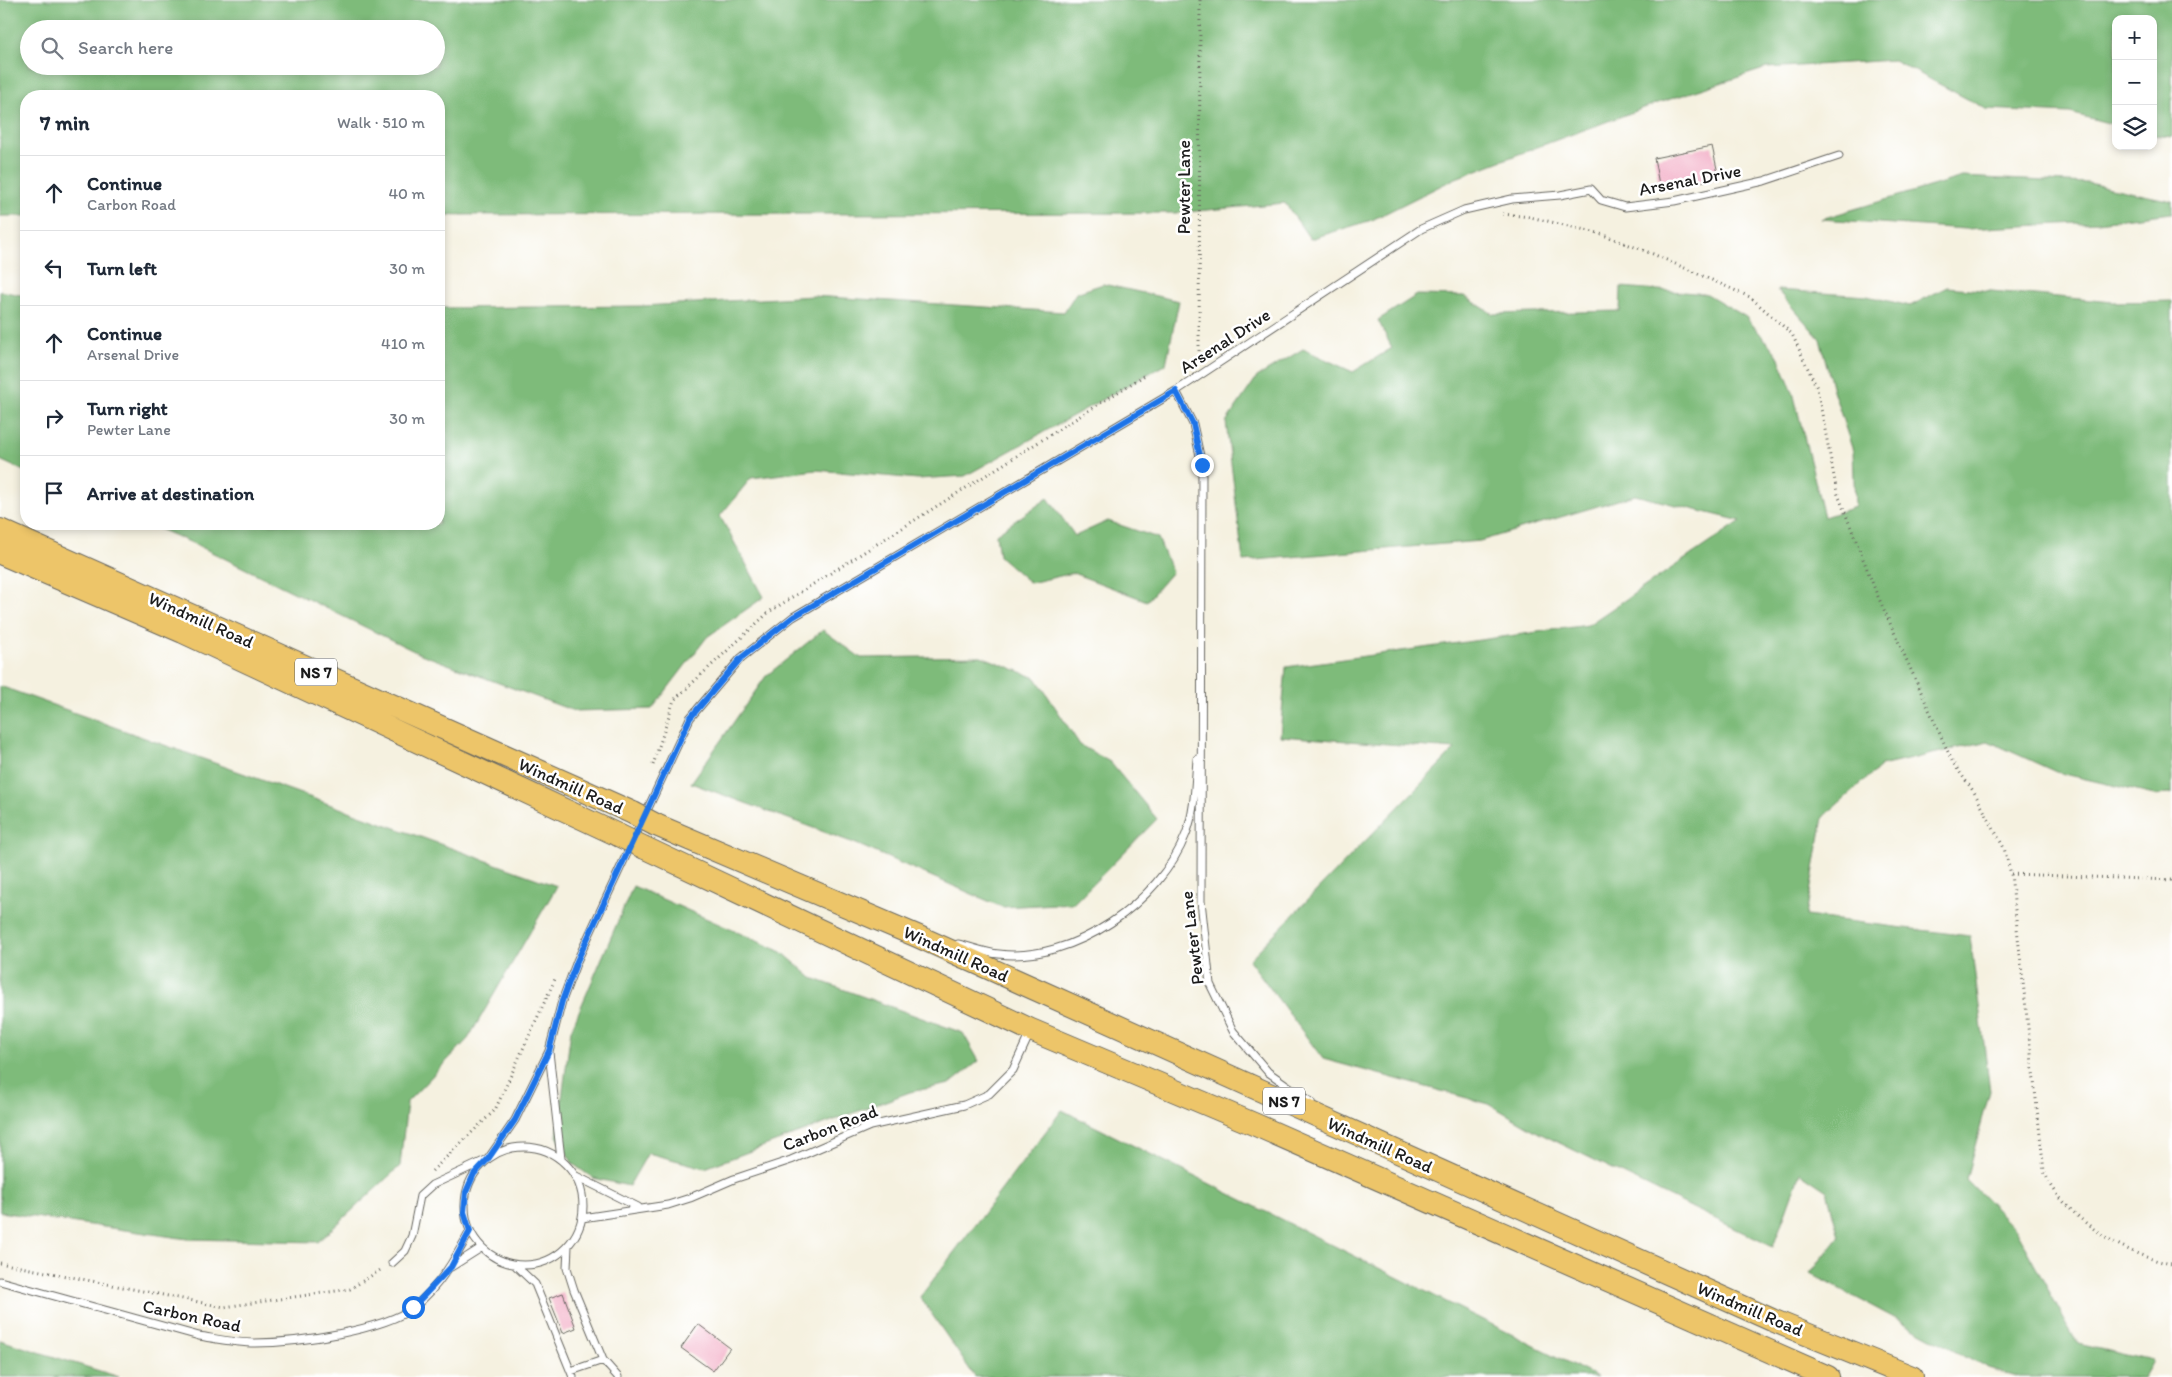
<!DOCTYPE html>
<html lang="en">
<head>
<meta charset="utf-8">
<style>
  body { margin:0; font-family:Itim,sans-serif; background:#f2f2f3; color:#1f2937 }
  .controls { position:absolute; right:15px; top:15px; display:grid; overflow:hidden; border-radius:10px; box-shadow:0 2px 8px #0003 }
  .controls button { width:45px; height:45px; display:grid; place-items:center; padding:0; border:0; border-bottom:1px solid #e0e1e3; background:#fff; color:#1f2937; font:25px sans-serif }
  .stop { position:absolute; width:15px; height:15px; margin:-11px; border:4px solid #1a73e8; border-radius:50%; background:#fff }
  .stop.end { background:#1a73e8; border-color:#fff; box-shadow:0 1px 5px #0008 }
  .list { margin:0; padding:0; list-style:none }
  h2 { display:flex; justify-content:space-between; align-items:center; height:65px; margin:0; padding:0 20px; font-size:21px }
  h2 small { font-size:16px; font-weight:400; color:#747a83 }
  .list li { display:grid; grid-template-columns:32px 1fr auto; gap:15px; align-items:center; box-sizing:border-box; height:75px; padding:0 20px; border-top:1px solid #e0e1e3 }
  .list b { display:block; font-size:19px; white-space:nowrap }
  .list p { margin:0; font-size:16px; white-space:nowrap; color:#747a83 }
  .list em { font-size:16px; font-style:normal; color:#747a83 }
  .icon { flex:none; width:28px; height:28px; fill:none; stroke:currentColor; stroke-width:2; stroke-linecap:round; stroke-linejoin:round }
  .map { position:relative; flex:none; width:2172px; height:1377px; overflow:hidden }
  .search { position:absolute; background:#fff; box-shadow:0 2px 8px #0003; left:20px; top:20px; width:425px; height:55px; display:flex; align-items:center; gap:12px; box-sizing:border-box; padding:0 18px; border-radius:28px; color:#747a83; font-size:19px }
  .panel { position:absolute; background:#fff; box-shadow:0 2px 8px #0003; left:20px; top:90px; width:425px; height:440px; border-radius:20px }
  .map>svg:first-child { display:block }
  .forest { fill:#7ebb7a; stroke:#4d6c4b; fill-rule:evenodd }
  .building { fill:#f2a9c3 }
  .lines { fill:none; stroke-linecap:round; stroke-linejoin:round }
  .service-casing { stroke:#686761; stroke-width:9 }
  .trunk-casing { stroke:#686761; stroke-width:24 }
  .path { stroke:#686761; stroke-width:3; stroke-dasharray:1 4; stroke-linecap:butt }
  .service { stroke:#fff; stroke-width:7 }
  .trunk { stroke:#edc569; stroke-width:22 }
  .trunk-bridge-casing { stroke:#686761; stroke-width:24; stroke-linecap:butt }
  .trunk-bridge { stroke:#edc569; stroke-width:22 }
  .route { stroke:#1a73e8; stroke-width:6 }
  .labels { text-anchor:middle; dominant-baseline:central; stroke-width:5; stroke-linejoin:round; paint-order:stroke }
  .shield { fill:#fff; stroke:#606060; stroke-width:1 }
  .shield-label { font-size:16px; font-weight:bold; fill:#1c1c1c }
  .street-label { font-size:18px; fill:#1c1c1c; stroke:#fff }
</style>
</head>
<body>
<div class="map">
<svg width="2172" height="1377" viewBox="0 0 2172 1377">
  <rect width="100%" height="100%" fill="#fff"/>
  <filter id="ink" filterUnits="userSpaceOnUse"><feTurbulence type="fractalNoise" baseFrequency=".02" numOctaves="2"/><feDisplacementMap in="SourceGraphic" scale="10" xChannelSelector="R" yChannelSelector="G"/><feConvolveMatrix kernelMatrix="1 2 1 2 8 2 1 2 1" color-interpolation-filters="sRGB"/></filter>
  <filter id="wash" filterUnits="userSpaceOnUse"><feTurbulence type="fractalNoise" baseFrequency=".0096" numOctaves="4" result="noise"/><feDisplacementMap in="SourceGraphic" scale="20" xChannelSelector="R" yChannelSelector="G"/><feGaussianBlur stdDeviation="1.12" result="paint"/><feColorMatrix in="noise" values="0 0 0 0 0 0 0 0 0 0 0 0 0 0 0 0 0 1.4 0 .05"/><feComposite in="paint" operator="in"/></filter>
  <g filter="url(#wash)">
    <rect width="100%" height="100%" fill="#f5f1e0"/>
    <!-- forest -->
    <path class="forest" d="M0,0H2172V137L2153,135V19H2116V125L2070,113L1986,109L1894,60L1767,68L1655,104L1540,146L1456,178L1372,220L1310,239L1285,203L1175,213L439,215V96H26V216H0ZM29,29H436V66H29Z
      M1962,177L2088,183L2172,201V213L2098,222L1966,229L1821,219Z
      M1103,284L1179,301L1166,364L965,476L918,479L816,470L751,478L720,516L764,597L707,637L652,709L574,711L418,653L199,546L148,524H439V308L643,306L813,296L1064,312L1076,293Z
      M1621,287L1707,294L1746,317L1777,354L1793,392L1824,517L1855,507L1853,451L1833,390L1820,339L1777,290L1867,296L1910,306L1947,287L2113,302L2172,301V794L2154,795L2056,772L1988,741L1881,766L1823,817L1806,916L1970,936L1990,1091L1966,1179L2015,1229L2078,1344L2152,1361L2143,1377H2019L1988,1368L1810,1273L1839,1237L1827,1191L1800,1173L1773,1247L1539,1133L1489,1104L1323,1059L1249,960L1455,749L1280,736L1286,667L1588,625L1741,521L1635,495L1480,541L1243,561L1226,422L1257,377L1303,349L1353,372L1392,348L1378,320L1417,295L1464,296L1493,314L1620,311Z
      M0,291L26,296V472L0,460Z
      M1048,498L1075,536L1108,521L1158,538L1172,572L1147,601L1073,573L1030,583L999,556L996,534Z
      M823,630L861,658L981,656L1036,678L1080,745L1110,762L1157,819L1074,903L1002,907L854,843L691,783L766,676Z
      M0,686L557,886L468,1039L407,1102L400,1166L318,1242L187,1239L0,1212Z
      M633,886L782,952L812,978L963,1033L979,1061L950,1084L910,1092L705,1168L648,1153L629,1186L593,1178L573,1164L557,1136L571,1030Z
      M1062,1110L1597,1377H975L920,1297Z
      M0,1340L119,1377H0Z"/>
    <g id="blocks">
      <!-- building -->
      <path class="building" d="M1712,146L1719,178L1660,190L1654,158Z
        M563,1293L576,1328L563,1333L549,1298Z
        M698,1324L730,1348L713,1371L681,1348Z"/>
    </g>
  </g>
  <g filter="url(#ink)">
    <use href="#blocks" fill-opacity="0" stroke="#686761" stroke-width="1"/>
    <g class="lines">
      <defs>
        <path id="service" d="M1176,391L1193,424L1202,465L1201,901L1210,984L1233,1031L1268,1072L1311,1102
          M958,944C972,947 985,953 999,954C1073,963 1160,902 1186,834C1195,811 1195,784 1197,759
          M549,1052L561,1159
          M465 1206a59 59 0 1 1 118 0a59 59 0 1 1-118 0Z
          M574,1175L638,1207
          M582,1218L668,1205L690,1198L734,1179L791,1160L870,1126L964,1105L989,1094L1013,1070L1030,1033
          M568,1246L567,1268L574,1290L603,1360L618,1377
          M392,1263L405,1251L412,1236L420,1196L432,1185L488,1159L515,1120L549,1051L562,1001L577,961L690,718L741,658L793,617L1176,391L1421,229L1464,210L1512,199L1560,195L1591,189L1601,200L1625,207L1674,201L1764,181L1839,156
          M516,1266L535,1284L573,1377
          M451,1267L481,1248
          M0,1281L199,1336C218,1339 236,1343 255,1343C294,1343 383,1331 414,1307C439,1287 455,1259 470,1231
          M571,1371L603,1360"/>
        <path id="trunk" d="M0,530L633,813
          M0,553L183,632L618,835
          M656,825L917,936L1772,1320L1912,1377
          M645,848L1031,1030L1256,1125L1828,1377"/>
      </defs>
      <!-- service casing -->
      <use href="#service" class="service-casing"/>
      <!-- trunk casing -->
      <use href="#trunk" class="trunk-casing"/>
      <!-- path -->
      <path class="path" d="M1503,214L1530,217L1598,233L1653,254L1750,297L1792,334L1817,388L1837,492L1876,592L1953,763L1974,792L2004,848L2011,874L2044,1171C2062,1216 2125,1256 2172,1264
        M1199,361L1200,0
        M653,765L674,700L769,612L1145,375
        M2011,874L2172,880
        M432,1171L495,1110L556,977
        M0,1263L224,1307L350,1289L382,1269"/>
      <!-- service -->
      <use href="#service" class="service"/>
      <!-- trunk -->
      <use href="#trunk" class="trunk"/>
      <defs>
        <path id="trunk-bridge" d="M633,813L656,825
          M618,835L645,848"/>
      </defs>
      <!-- trunk-bridge casing -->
      <use href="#trunk-bridge" class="trunk-bridge-casing"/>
      <!-- trunk-bridge -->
      <use href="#trunk-bridge" class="trunk-bridge"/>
    </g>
  </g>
  <g class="lines" filter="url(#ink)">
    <!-- route -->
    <path class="route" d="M413,1307L451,1267L470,1231L464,1212L466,1192L474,1174L488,1159L515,1120L549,1051L562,1001L577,961L690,718L741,658L793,617L1176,391L1193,424L1202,465"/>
  </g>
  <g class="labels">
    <!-- shield labels -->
    <g class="shield">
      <rect x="295" y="658.5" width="42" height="27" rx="4"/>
      <rect x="1263" y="1087.5" width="42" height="27" rx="4"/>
    </g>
    <g class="shield-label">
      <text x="316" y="672">NS 7</text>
      <text x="1284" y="1101">NS 7</text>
    </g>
    <!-- street labels -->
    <g class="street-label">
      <text transform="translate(1690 180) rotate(-11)">Arsenal Drive</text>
      <text transform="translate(1184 187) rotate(-90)">Pewter Lane</text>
      <text transform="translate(1225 341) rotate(-33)">Arsenal Drive</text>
      <text transform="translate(201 620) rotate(24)">Windmill Road</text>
      <text transform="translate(571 786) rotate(24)">Windmill Road</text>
      <text transform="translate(1192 938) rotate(-97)">Pewter Lane</text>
      <text transform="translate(956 954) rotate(24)">Windmill Road</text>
      <text transform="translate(830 1128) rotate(-21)">Carbon Road</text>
      <text transform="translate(1380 1145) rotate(24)">Windmill Road</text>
      <text transform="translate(1750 1309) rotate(23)">Windmill Road</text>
      <text transform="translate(192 1316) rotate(12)">Carbon Road</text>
    </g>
  </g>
</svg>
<div class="controls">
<button>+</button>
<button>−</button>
<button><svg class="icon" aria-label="layers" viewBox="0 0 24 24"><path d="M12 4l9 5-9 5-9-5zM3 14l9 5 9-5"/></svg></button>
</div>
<div class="stop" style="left:413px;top:1307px"></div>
<div class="stop end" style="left:1202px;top:465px"></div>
<div class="search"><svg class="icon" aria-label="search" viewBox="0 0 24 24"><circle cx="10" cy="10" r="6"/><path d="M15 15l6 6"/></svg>Search here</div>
<section class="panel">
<h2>7 min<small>Walk · 510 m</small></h2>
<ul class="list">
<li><svg class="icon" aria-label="ahead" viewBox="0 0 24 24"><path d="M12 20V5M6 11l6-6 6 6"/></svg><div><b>Continue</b><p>Carbon Road</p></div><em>40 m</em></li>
<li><svg class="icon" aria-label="left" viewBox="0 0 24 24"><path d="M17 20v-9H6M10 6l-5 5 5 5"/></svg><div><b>Turn left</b></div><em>30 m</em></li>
<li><svg class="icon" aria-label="ahead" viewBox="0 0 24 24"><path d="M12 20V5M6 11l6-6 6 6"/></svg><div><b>Continue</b><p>Arsenal Drive</p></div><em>410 m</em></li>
<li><svg class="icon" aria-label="right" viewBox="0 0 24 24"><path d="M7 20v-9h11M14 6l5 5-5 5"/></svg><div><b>Turn right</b><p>Pewter Lane</p></div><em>30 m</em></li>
<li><svg class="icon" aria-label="arrive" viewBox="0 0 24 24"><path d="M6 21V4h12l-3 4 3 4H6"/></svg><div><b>Arrive at destination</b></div></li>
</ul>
</section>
</div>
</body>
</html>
